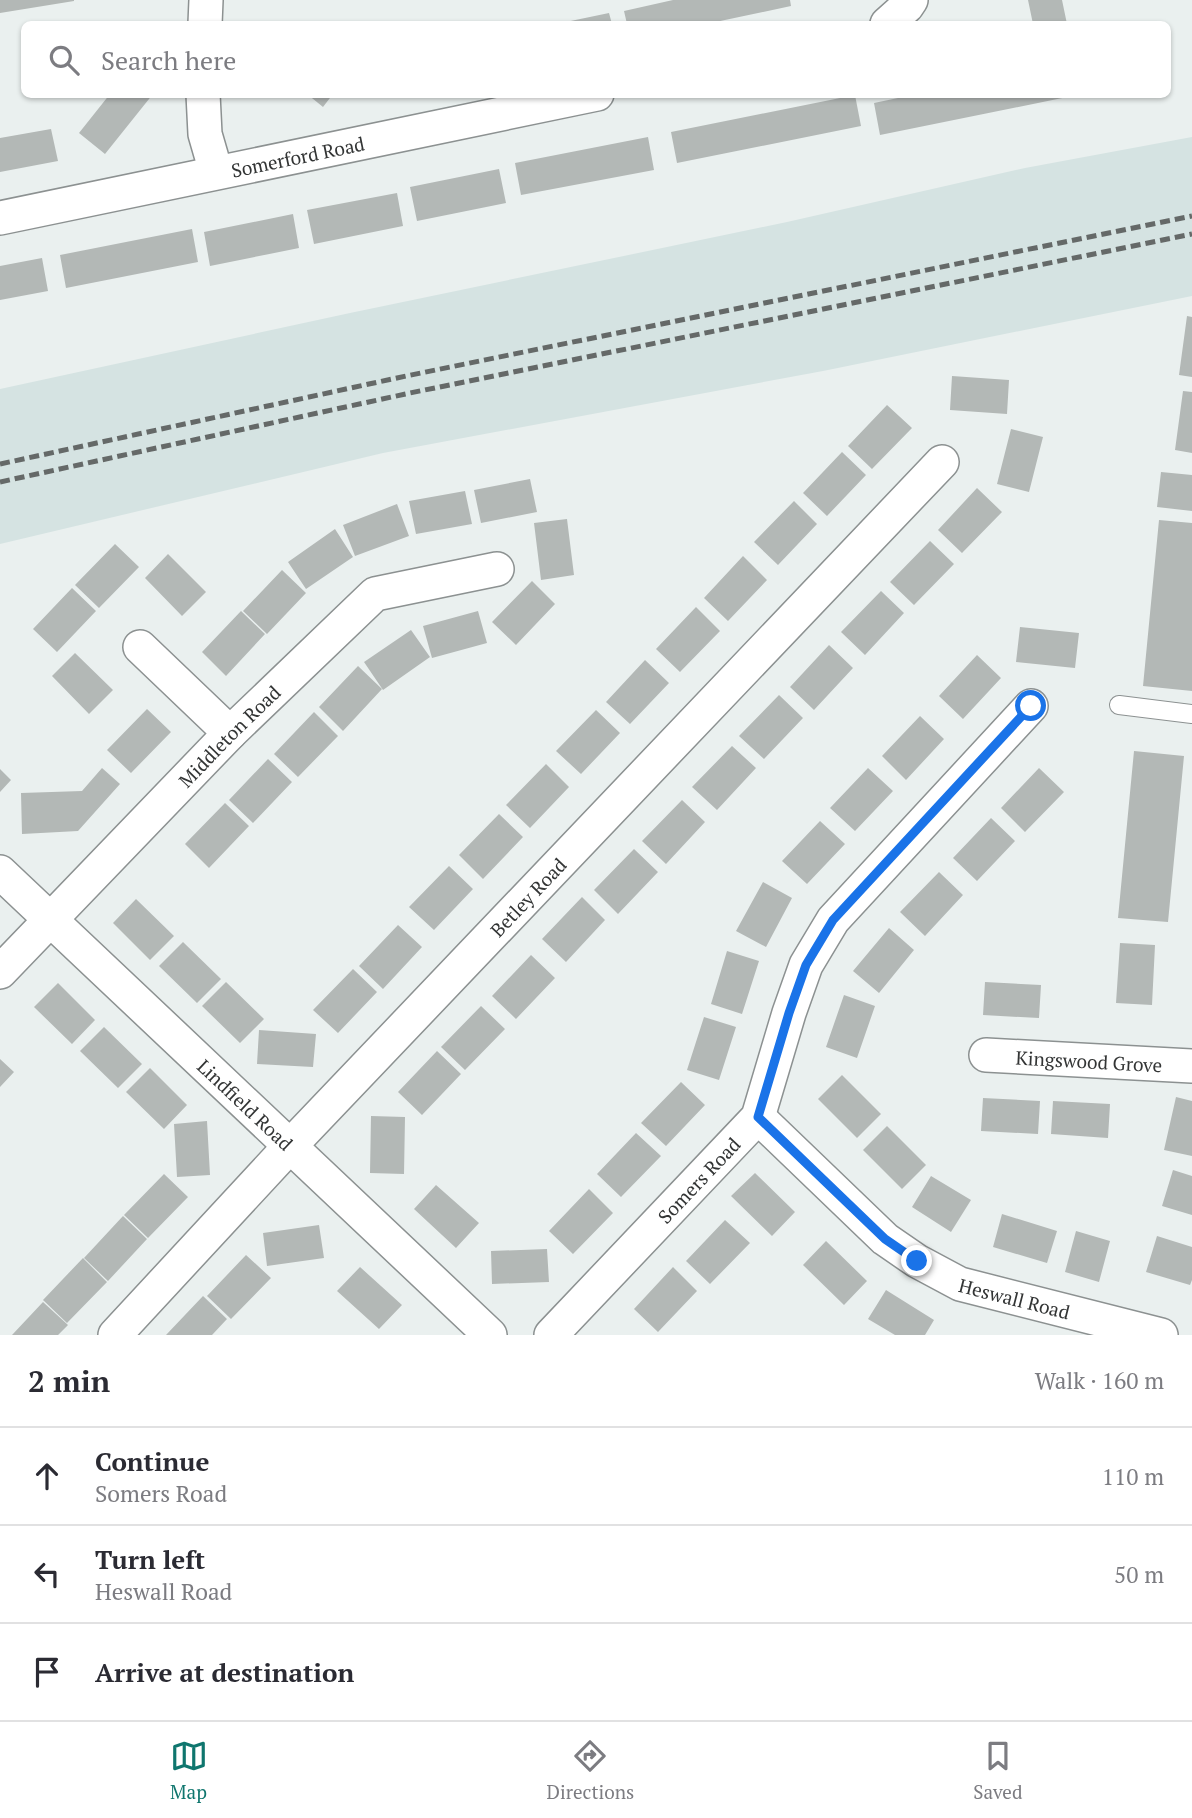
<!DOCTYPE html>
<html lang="en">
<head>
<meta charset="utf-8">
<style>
  body { margin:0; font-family:"PT Serif",serif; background:#f2f2f3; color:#2b2b33 }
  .stop { position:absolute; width:21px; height:21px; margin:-16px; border:5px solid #1a73e8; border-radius:50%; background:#fff }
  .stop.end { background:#1a73e8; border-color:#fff; box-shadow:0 2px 7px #0008 }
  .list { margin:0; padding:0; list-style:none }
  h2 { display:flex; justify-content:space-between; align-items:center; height:91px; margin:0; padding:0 28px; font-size:30px }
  h2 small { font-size:23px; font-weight:400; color:#7c7c81 }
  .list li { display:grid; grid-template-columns:46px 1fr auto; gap:21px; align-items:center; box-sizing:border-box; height:98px; padding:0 28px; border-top:2px solid #e1e1e2 }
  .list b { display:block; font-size:26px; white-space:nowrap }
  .list p { margin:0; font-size:23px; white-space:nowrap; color:#7c7c81 }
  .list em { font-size:23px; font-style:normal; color:#7c7c81 }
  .icon { flex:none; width:38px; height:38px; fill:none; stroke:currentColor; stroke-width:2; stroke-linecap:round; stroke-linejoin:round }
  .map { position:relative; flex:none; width:1192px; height:1335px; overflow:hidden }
  .search { position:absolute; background:#fff; box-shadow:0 2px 5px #0004; left:21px; right:21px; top:21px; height:77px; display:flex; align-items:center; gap:18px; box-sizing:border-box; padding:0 24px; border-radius:10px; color:#7c7c81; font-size:26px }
  .sheet { height:385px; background:#fff }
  nav { display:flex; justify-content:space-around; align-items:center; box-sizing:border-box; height:98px; border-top:2px solid #e1e1e2; background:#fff; font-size:19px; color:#7c7c81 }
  nav a { display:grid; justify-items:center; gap:4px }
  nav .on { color:#0f766e }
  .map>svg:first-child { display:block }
  .built { fill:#d5e3e2 }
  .building { fill:#b3b8b6 }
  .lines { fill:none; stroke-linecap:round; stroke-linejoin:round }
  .service-casing { stroke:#8c9191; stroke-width:20 }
  .minor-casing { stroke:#8c9191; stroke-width:36 }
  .service { stroke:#fff; stroke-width:18 }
  .minor { stroke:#fff; stroke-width:33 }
  .rail { stroke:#656968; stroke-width:5; stroke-dasharray:10 5; stroke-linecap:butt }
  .route { stroke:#1a73e8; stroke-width:9 }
  .labels { text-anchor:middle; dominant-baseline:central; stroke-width:5; stroke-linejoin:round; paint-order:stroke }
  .street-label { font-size:19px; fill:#333535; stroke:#eaf0ef }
</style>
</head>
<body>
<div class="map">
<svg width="1192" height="1335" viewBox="0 0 1192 1335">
  <rect width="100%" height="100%" fill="#eaf0ef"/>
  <!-- built -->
  <path class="built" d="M1192,137V296L823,371L383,453L0,544V389L350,313L787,222L1025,168Z"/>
  <!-- building -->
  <path class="building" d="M0,0H74V1L0,13Z
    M673,0H790L791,6L706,24H627L624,11Z
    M1028,0H1062L1067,24H1033Z
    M609,13L612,24H561V23Z
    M110,94H153L105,154L79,133Z
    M307,94H333L323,107Z
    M917,94H1072V96L880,135L874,103Z
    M855,95L861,126L677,163L671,132Z
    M51,129L58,161L0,172V138Z
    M648,137L654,170L521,195L515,163Z
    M499,169L506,203L417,221L410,187Z
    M397,193L403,226L314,244L307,210Z
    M293,214L299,248L210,266L204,232Z
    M192,229L198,262L66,288L60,255Z
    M42,258L48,291L0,300V266Z
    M1187,316L1192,317V377L1179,375Z
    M952,376L1009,380L1007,414L950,410Z
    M1183,391L1192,392V453L1175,450Z
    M887,405L912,428L872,469L848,446Z
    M1011,429L1043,437L1029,492L997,484Z
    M842,452L866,475L827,516L803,493Z
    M1161,472L1192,475V511L1157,507Z
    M530,479L537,512L481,523L474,490Z
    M977,488L1002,512L962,553L938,530Z
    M465,491L472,524L416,534L409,501Z
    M794,501L817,524L778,565L754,542Z
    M397,504L409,536L355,556L343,525Z
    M567,519L574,575L541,580L534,523Z
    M1159,520L1192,523V691L1143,686Z
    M335,529L353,557L306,589L288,562Z
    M930,541L954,564L914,605L890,582Z
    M115,544L139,567L99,608L75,585Z
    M168,554L206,592L182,616L145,578Z
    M743,556L767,580L728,621L704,598Z
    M282,570L306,593L267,634L243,611Z
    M532,581L555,604L516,645L492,622Z
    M72,588L96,611L57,652L33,629Z
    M881,591L904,613L865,655L841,632Z
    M696,607L720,631L680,672L656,649Z
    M241,611L265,634L226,676L202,652Z
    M478,611L487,643L432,658L423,626Z
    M1020,627L1079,633L1075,668L1016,662Z
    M411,630L430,657L383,690L364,662Z
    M829,645L853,668L814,710L790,687Z
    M75,653L113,690L89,714L52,676Z
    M977,655L1001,678L963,719L939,696Z
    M645,660L669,683L630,724L606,702Z
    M358,666L382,689L343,731L319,707Z
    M779,695L803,718L764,759L739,736Z
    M147,709L171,732L131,773L107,750Z
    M596,710L620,733L581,774L556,751Z
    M314,712L338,736L298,777L274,754Z
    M920,716L944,739L906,780L882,756Z
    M732,746L756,768L717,810L692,787Z
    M1134,751L1184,756L1168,922L1118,918Z
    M268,759L292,782L253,823L229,800Z
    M546,764L569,787L530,828L506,805Z
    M102,768L120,784L78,831L22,834L21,793L82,791Z
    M868,768L893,791L855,831L830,808Z
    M1039,768L1064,792L1025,832L1001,808Z
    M0,769L11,780L0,792Z
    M682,800L705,822L666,864L642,841Z
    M225,803L249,826L209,868L185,844Z
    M499,814L523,837L483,879L459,855Z
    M991,818L1015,841L977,881L953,858Z
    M820,821L845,844L807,884L782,861Z
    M634,849L658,872L618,914L594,890Z
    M449,866L473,889L434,930L409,907Z
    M939,872L963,895L925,936L900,912Z
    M763,882L792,898L766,947L736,931Z
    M582,897L605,920L566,962L542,939Z
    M136,899L174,936L150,960L113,923Z
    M398,925L422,947L383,989L359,966Z
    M889,928L914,950L879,993L853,971Z
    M183,942L221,979L197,1003L159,966Z
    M1120,943L1155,945L1152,1005L1116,1003Z
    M727,951L759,961L742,1014L711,1004Z
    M531,955L555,978L516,1019L492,996Z
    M353,969L377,992L338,1033L313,1010Z
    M226,982L264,1019L240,1043L202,1006Z
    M985,982L1041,985L1039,1018L983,1015Z
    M58,983L95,1020L72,1044L34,1007Z
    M844,995L875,1006L857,1058L826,1047Z
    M481,1006L505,1029L465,1070L441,1047Z
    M704,1017L736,1027L719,1080L687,1070Z
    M104,1027L142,1064L118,1088L80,1051Z
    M259,1030L316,1034L313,1067L257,1064Z
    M437,1051L461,1074L422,1115L398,1092Z
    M0,1059L14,1072L0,1087Z
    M150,1068L187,1105L164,1129L126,1092Z
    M842,1075L881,1114L857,1138L818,1099Z
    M681,1082L705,1105L666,1146L641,1123Z
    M1176,1097L1192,1101V1156L1164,1150Z
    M983,1098L1040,1101L1038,1134L981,1131Z
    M1053,1101L1110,1104L1108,1138L1051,1134Z
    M371,1116L405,1117L404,1174L370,1173Z
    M207,1121L210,1175L177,1177L174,1124Z
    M887,1126L926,1165L902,1189L863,1150Z
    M636,1133L661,1156L621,1197L597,1174Z
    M1173,1170L1192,1176V1215L1162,1206Z
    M755,1173L795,1212L772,1236L731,1196Z
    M164,1174L188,1197L148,1238L124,1215Z
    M931,1176L971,1200L951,1232L912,1207Z
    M436,1185L479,1223L456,1248L414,1209Z
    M589,1189L613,1213L573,1254L549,1231Z
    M1002,1214L1057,1231L1047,1263L993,1247Z
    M123,1216L147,1239L108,1281L84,1258Z
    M725,1220L750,1243L710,1284L686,1261Z
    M319,1225L324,1258L267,1266L263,1233Z
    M1076,1231L1110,1241L1099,1282L1065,1272Z
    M1157,1236L1192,1247V1280L1190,1285L1146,1272Z
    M826,1241L867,1281L844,1305L803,1265Z
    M547,1249L549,1282L492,1284L491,1251Z
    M246,1255L271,1278L231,1319L207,1296Z
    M83,1258L107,1282L67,1323L43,1300Z
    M360,1267L402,1305L379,1329L337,1291Z
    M673,1267L697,1291L658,1332L634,1309Z
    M886,1290L934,1320L925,1335H895L868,1319Z
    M203,1296L227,1319L212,1335H166Z
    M43,1302L68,1325L58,1335H12Z"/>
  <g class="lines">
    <defs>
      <path id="service" d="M1119,705L1192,714"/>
      <g id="minor">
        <path d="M205,24L206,0"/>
        <path d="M887,24L907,6L911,0"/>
        <path d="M203,94L205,134L216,172"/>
        <path id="s1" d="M0,218L597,94"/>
        <path d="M140,647L230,733"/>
        <path id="s2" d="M0,872L490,1335"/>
        <path id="s3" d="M0,972L230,733L375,594L497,569"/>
        <path id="s4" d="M986,1055L1192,1066"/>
        <path id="s5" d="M758,1117L885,1239L917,1261L960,1284L1161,1335"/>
        <path id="s6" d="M115,1335L290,1146L942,462"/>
        <path id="s7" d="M551,1335L758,1117L789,1013L806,965L833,920L1031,706"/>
      </g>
    </defs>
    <!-- service casing -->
    <use href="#service" class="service-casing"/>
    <!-- minor casing -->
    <use href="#minor" class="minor-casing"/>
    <!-- service -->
    <use href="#service" class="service"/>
    <!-- minor -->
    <use href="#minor" class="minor"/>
    <!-- rail -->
    <path class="rail" d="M0,464L406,376L1192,216
      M0,482L410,393L1192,234"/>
  </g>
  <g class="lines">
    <!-- route -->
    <path class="route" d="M917,1261L885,1239L758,1117L789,1013L806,965L833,920L1031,706"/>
  </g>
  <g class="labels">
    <!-- street labels -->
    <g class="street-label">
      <text stroke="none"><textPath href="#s1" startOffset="304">Somerford Road</textPath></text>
      <text stroke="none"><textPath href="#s3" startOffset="329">Middleton Road</textPath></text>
      <text stroke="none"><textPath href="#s6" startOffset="602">Betley Road</textPath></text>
      <text stroke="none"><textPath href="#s4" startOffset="103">Kingswood Grove</textPath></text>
      <text stroke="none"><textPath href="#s2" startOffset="338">Lindfield Road</textPath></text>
      <text stroke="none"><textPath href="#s7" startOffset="214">Somers Road</textPath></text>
      <text stroke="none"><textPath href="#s5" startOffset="320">Heswall Road</textPath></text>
    </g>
  </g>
</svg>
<div class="stop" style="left:1031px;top:706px"></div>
<div class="stop end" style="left:917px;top:1261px"></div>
<div class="search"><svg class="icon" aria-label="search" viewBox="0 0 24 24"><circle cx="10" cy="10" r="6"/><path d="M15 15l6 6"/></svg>Search here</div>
</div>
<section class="sheet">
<h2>2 min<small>Walk · 160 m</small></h2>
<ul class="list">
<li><svg class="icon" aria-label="ahead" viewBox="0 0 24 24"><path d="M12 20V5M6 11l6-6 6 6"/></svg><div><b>Continue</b><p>Somers Road</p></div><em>110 m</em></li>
<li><svg class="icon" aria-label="left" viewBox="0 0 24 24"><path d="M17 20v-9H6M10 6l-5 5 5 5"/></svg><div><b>Turn left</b><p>Heswall Road</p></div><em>50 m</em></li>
<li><svg class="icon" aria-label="arrive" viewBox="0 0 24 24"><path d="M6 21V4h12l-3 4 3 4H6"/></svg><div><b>Arrive at destination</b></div></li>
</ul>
</section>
<nav>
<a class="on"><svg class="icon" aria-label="map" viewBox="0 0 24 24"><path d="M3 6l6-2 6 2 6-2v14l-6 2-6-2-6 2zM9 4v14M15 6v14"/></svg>Map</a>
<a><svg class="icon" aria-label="directions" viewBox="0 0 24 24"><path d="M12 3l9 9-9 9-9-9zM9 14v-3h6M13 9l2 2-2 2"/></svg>Directions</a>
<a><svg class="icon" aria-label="saved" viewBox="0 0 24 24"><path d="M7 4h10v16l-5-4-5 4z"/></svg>Saved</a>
</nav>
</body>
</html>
